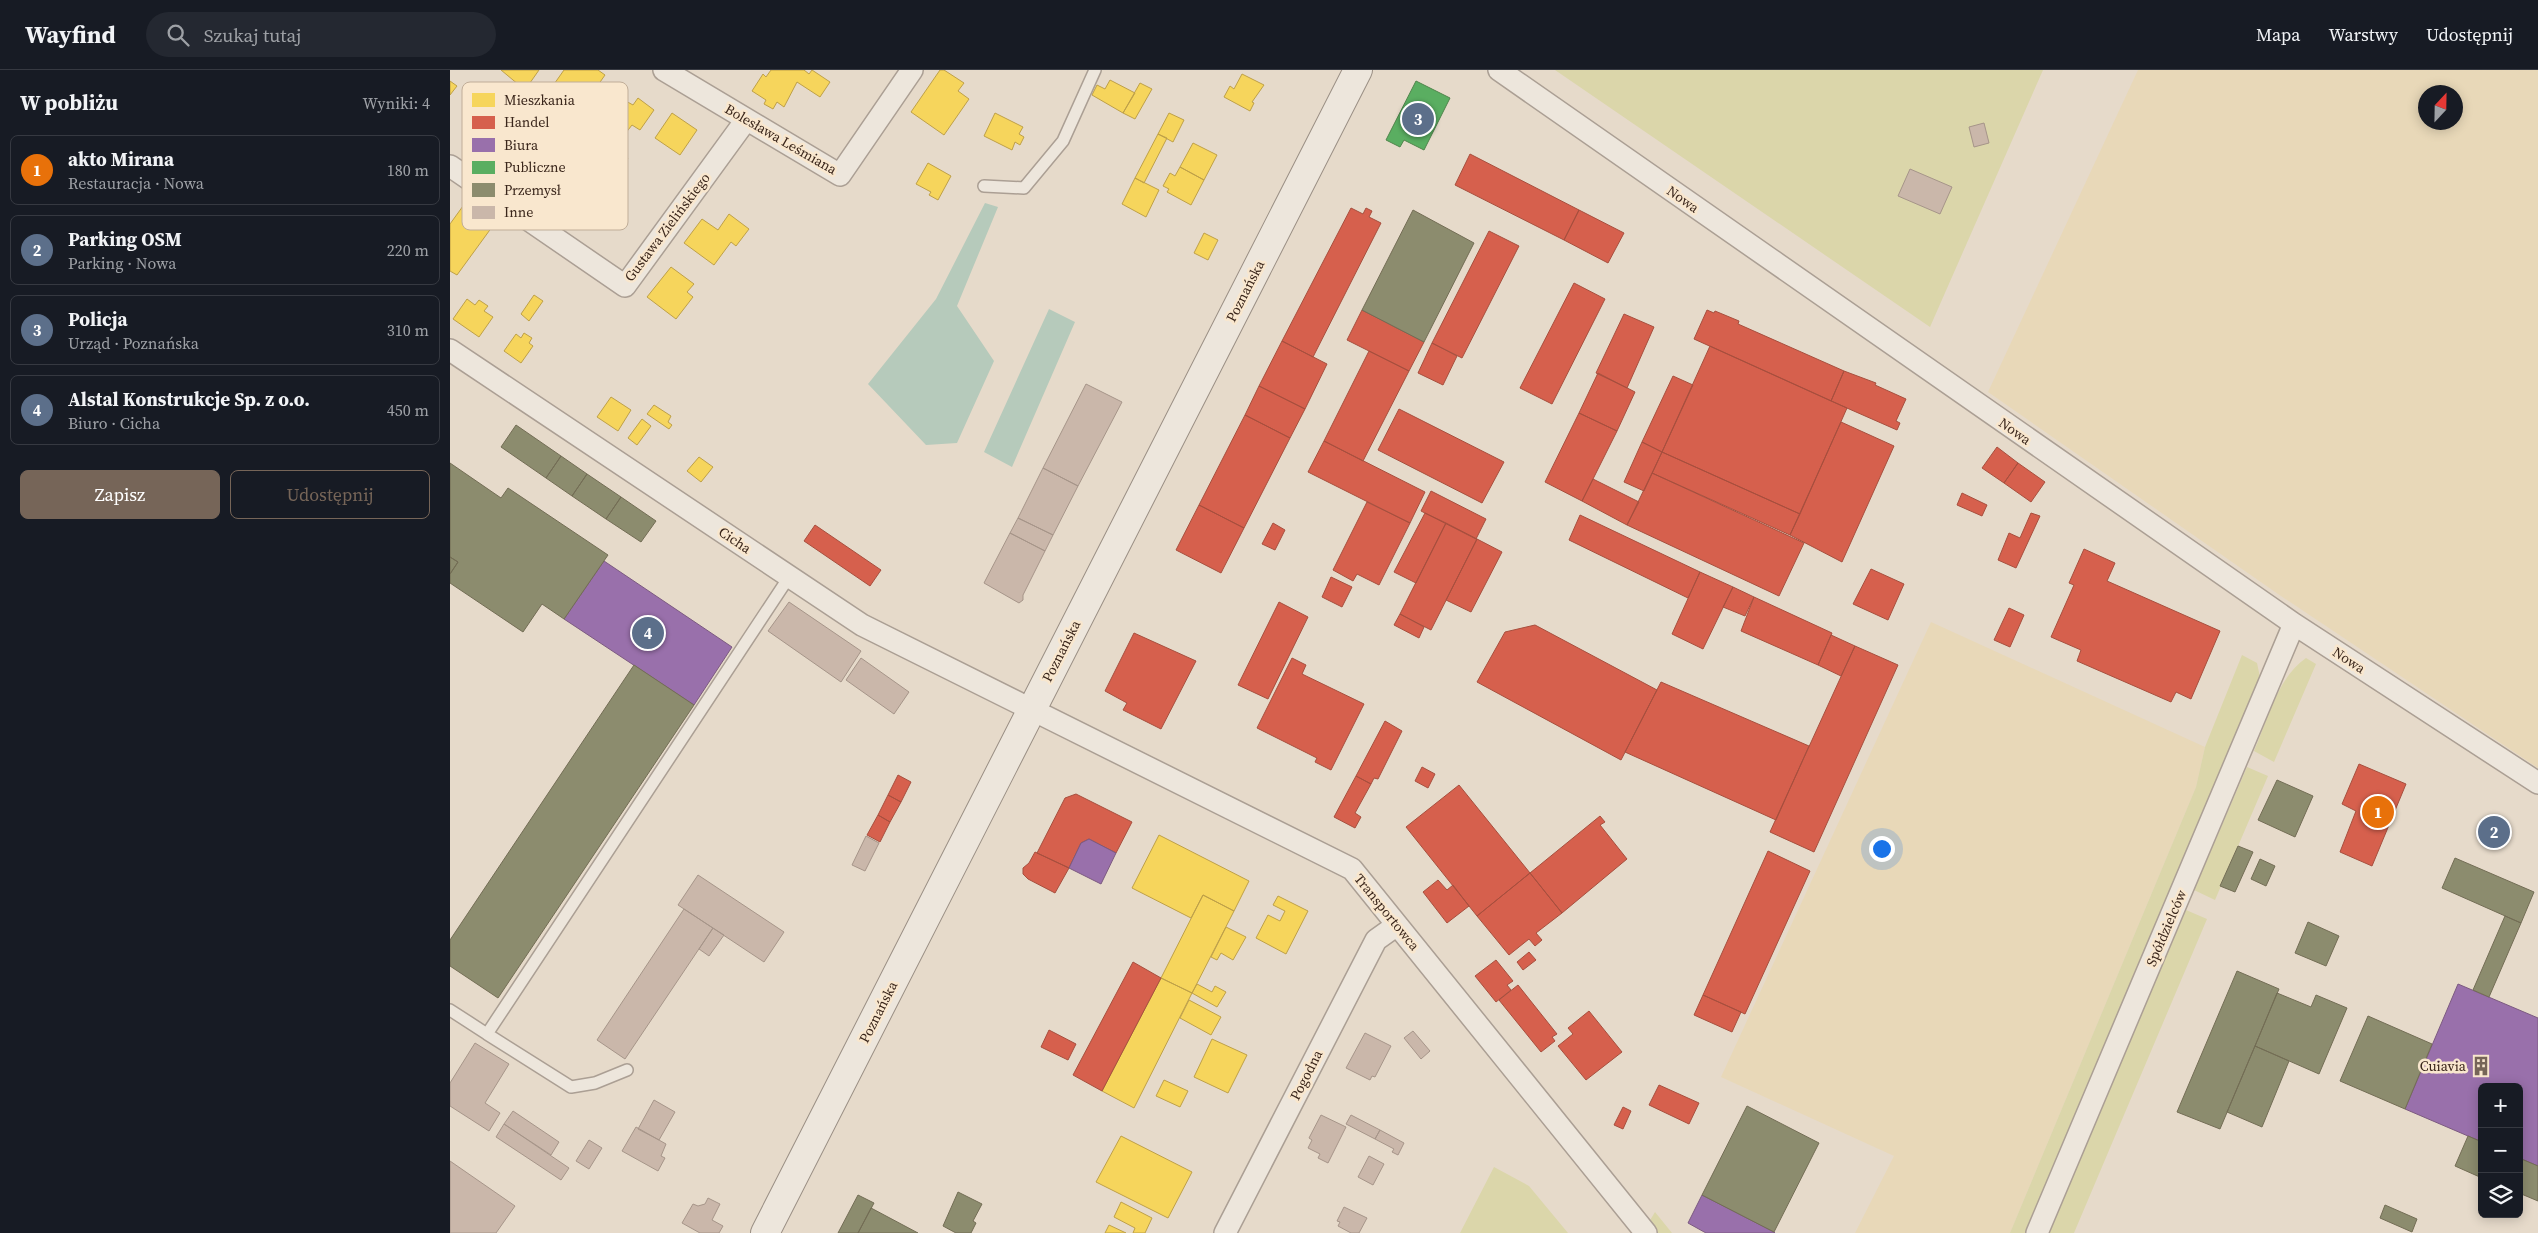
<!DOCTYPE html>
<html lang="pl">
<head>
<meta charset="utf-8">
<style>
  body { margin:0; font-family:"Source Serif 4",serif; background:#242831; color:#f1f3f6 }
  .controls { position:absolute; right:15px; bottom:15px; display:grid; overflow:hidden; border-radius:8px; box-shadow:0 2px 12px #0003 }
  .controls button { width:45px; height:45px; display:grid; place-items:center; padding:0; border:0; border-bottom:1px solid #363941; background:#171b24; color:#f1f3f6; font:25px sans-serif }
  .compass { position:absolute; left:1968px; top:15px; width:45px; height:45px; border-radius:50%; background:#171b24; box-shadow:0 2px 12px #0003; rotate:22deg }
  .you { position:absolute; left:1431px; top:778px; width:18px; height:18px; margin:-12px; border:4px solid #fff; border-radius:50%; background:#1a73e8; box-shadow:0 0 0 8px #1a73e833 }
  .badge { display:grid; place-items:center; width:32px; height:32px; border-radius:50%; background:#766558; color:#fff; font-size:16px; font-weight:700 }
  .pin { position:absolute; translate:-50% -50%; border:2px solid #fff; box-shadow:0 1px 5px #0006 }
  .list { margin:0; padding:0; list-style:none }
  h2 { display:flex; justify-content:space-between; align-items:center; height:65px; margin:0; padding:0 20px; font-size:21px }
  h2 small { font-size:16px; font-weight:400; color:#9ea1a6 }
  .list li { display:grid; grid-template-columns:32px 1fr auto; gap:15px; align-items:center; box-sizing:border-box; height:70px; margin:0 10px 10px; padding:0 10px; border:1px solid #363941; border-radius:8px }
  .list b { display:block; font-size:19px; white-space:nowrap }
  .list p { margin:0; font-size:16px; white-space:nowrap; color:#9ea1a6 }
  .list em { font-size:16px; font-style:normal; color:#9ea1a6 }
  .actions { display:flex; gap:10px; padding:15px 20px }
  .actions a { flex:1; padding:11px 0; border:1px solid #766558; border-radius:8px; text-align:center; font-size:18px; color:#766558 }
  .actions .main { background:#766558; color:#fff }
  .icon { flex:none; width:28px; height:28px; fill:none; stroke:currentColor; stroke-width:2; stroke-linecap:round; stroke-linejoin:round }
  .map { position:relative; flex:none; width:2088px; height:1163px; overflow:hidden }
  header { display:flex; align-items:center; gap:30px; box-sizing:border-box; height:70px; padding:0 25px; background:#171b24; border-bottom:1px solid #363941 }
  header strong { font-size:24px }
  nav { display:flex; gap:28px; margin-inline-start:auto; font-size:18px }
  .search { width:350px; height:45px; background:#242831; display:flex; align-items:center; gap:12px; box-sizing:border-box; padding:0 18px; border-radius:28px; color:#9ea1a6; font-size:19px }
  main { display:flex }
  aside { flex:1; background:#171b24 }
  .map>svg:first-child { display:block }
  .farmland { fill:#e8d8b8; fill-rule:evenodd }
  .green { fill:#dbd6aa }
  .water { fill:#b6cabb }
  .homes { fill:#f6d55c; stroke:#bea048 }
  .shops { fill:#d6604d; stroke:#a74f3e }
  .offices { fill:#9970ab; stroke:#7c5a80 }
  .public { fill:#5aae61; stroke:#50854c }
  .industry { fill:#8c8c6e; stroke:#736d55 }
  .building { fill:#cab7aa; stroke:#a69589 }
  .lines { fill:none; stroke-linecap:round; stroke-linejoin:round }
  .service-casing { stroke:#ab9f94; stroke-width:14 }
  .minor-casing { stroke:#ab9f94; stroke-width:24 }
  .secondary-casing { stroke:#9a8f84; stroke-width:30 }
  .service { stroke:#ede6dc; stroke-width:11 }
  .minor { stroke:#ede6dc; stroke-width:21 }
  .secondary { stroke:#ede6dc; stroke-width:28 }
  .labels { text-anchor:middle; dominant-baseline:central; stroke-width:5; stroke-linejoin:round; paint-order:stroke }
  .street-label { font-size:14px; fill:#3a261b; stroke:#f9e7ce }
  .poi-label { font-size:14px; fill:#3a261b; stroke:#f9e7ce; text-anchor:end }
  .key { fill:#f9e7ce; stroke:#c0ad98; stroke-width:1 }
  .key-label { font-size:14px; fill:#3a261b }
</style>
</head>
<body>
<header>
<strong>Wayfind</strong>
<div class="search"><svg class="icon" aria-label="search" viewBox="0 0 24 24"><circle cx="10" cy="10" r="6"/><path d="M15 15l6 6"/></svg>Szukaj tutaj</div>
<nav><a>Mapa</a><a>Warstwy</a><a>Udostępnij</a></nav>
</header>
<main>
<aside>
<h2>W pobliżu<small>Wyniki: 4</small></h2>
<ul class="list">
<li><span class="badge" style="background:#e8710a">1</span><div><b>akto Mirana</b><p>Restauracja · Nowa</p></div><em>180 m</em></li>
<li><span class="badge" style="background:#5c6f8a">2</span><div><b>Parking OSM</b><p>Parking · Nowa</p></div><em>220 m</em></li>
<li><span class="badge" style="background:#5c6f8a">3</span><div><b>Policja</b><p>Urząd · Poznańska</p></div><em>310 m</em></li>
<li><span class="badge" style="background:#5c6f8a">4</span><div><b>Alstal Konstrukcje Sp. z o.o.</b><p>Biuro · Cicha</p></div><em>450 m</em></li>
</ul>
<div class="actions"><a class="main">Zapisz</a><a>Udostępnij</a></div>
</aside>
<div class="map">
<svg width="2088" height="1163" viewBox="0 0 2088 1163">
  <rect width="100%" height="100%" fill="#e6daca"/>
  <!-- farmland -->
  <path class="farmland" d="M1688,0H2088V698L1828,524L1538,322ZM1976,22H2006V52H1976Z
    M1481,552L1755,677L1746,717L1560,1163H1405L1444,1086L1271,1007Z"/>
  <!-- green -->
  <path class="green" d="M1105,0H1593L1480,257Z
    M1792,585L1807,593L1811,612L1576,1163H1560L1746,717L1755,677Z
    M1856,588L1866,594L1824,692L1804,681C1818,649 1827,608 1856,588Z
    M1797,697L1818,706L1765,830L1744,820Z
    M1736,840L1757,849L1624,1163H1598Z
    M1044,1097L1079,1116L1118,1163H1010Z
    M1205,1142L1222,1163H1208L1199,1152Z"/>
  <!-- water -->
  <path class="water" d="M535,133L548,137L507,236L544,291L507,373L476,375L418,314L486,229Z
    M599,239L625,252L562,397L534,382Z"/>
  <!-- homes -->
  <path class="homes" d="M51,0H89L75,20Z
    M114,0H148L155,5L132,38L102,17Z
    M321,0H354L359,4L362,0L380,12L370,27L347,12L334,37L327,32L323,39L314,34L316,30L302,21L313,4L316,7Z
    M490,0H494L514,13L508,21L519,29L494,65L461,42Z
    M792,4L814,15L802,32L804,33L800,41L774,27L780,16L784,19Z
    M660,10L685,23L673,43L642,25L647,15L655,19Z
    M0,11L7,16L0,25Z
    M690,13L702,19L685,49L673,43Z
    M165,25L183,35L188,28L204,40L190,60L182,55L171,69L153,56L160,45L153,40Z
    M222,43L247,60L230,85L205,68Z
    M545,43L573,57L569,64L574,67L570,75L565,72L562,80L534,66Z
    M719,43L734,50L723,72L708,64Z
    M708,64L717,68L694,113L685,108Z
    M743,73L767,85L754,110L730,97Z
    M165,78L178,88L167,103L153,94Z
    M478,93L501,106L488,130L479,125L481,122L466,114Z
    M730,97L754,110L741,135L717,122L719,119L713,116L720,103L725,106Z
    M685,108L709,120L696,147L672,134Z
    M13,136L42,157L7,205L0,201V154Z
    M279,144L299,159L286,176L281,172L264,195L234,173L252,149L268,160Z
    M754,163L768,170L758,190L744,183Z
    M221,197L244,214L237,222L243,227L226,249L197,227Z
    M84,225L93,231L79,251L71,244Z
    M17,229L25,235L29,230L38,236L34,241L43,247L29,267L3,249Z
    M74,263L82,268L79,273L83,276L71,293L54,281L66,264L71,268Z
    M161,327L181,340L168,361L147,347Z
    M204,335L221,346L218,352L222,355L219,359L197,344Z
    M192,349L201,356L187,375L178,368Z
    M249,387L263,397L251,412L237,401Z
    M709,765L799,811L784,841L753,825L741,848L682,818Z
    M753,825L784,841L742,923L711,908Z
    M828,826L858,841L836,884L806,868L818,845L830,851L835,841L823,835Z
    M776,857L796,867L783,890L771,883L767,890L761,887Z
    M711,908L742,923L684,1038L652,1021Z
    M747,914L762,922L765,916L776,922L767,937L742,923Z
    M739,930L771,947L761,965L730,948Z
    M762,969L797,985L778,1023L744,1007Z
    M714,1010L738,1021L730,1037L706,1026Z
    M671,1066L742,1102L718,1148L646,1112Z
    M671,1132L702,1148L695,1163H683L685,1158L664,1147Z
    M659,1155L676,1163H655Z"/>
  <!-- shops -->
  <path class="shops" d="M1020,84L1129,140L1114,170L1005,115Z
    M901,138L913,144L916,138L922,141L919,147L931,153L863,287L832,271Z
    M1129,140L1174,163L1158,193L1114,170Z
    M1039,161L1069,176L1012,288L982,273Z
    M1124,213L1155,229L1102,334L1070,318Z
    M912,240L974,272L959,301L897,270Z
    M1257,240L1264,243L1265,241L1289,251L1288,254L1394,301L1381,331L1244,269Z
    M1174,244L1204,257L1177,318L1146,303Z
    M832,271L877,294L855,339L809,316Z
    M982,273L1007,286L993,315L968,303Z
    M1260,276L1397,338L1350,444L1212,382Z
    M919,281L959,301L913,391L874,371Z
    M1394,301L1426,313L1425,315L1456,329L1446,351L1450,353L1447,360L1381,331Z
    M1148,303L1185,322L1167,361L1129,343Z
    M1223,306L1243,315L1212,382L1192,372Z
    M809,316L855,339L840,368L795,345Z
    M949,339L1054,392L1032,433L928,380Z
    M1129,343L1167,361L1132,431L1095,412Z
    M795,345L840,368L794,458L749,435Z
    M1391,352L1444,376L1392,492L1340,465Z
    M874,371L975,422L960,453L858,402Z
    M1192,372L1212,382L1194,421L1174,412Z
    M1547,377L1568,393L1554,413L1532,398Z
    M1212,382L1350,444L1340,465L1202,403Z
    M1568,393L1595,412L1581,432L1554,413Z
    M1202,403L1354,473L1329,526L1177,455Z
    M1143,409L1189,432L1177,455L1132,431Z
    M981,421L1036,449L1026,469L971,441Z
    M1512,423L1537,435L1532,446L1507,435Z
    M917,432L960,453L929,515L907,504L903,511L883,500Z
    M749,435L794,458L771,503L726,480Z
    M975,443L996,453L966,513L944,502Z
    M1581,443L1590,446L1566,498L1548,490L1559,463L1570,468Z
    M1130,445L1250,502L1238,528L1119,470Z
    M823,453L835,460L825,480L812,474Z
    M996,453L1027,469L981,560L950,544Z
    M365,455L431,500L420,516L354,471Z
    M1027,469L1052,482L1021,542L996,530Z
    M1634,479L1665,493L1657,511L1770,561L1741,629L1726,622L1721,632L1627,591L1631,580L1601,567L1624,515L1619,513Z
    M1421,499L1454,514L1438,550L1403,534Z
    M1250,502L1283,517L1253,579L1222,564Z
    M881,507L902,517L892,537L872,527Z
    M1283,517L1304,527L1295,546L1273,537Z
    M1304,527L1382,563L1368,595L1291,561Z
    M829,532L858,547L818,629L788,615Z
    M1559,538L1574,545L1560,577L1544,570Z
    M950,544L974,557L969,568L944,555Z
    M1085,555L1207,620L1171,690L1027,612L1055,562Z
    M684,563L746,591L711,659L673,640L677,633L655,621Z
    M1381,565L1405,576L1391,606L1368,595Z
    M1405,576L1448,595L1364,782L1320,762Z
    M842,588L856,595L852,604L914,634L881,700L865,692L867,688L807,658Z
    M1211,612L1359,676L1326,750L1175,682Z
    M935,651L952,661L928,709L924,708L921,714L906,706Z
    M1909,694L1956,714L1922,796L1890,782L1906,741L1892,734Z
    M972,697L985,704L978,718L965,711Z
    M448,705L461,712L451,732L438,725Z
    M906,706L921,714L905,743L911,747L905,758L884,747Z
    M1009,715L1080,803L1027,846L956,757Z
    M626,724L682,752L666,783L639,769L631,773L619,798L587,783L615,728Z
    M438,725L451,732L440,752L428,745Z
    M428,745L440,752L430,772L417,765Z
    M1150,746L1155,752L1150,755L1177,789L1112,843L1080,803Z
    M1318,781L1360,801L1295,944L1253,925Z
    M585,782L619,798L605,823L578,809L573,804V798L579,793Z
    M1080,803L1112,843L1086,863L1092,870L1085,876L1079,869L1059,885L1027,846Z
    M988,810L997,820L1003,815L1019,836L997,853L973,822Z
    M1079,882L1086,890L1073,900L1067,892Z
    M1046,890L1063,911L1057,915L1061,920L1046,932L1025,906Z
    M683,892L711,908L652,1021L623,1005Z
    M1068,915L1107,964L1102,967L1105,971L1091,982L1049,930Z
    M1253,925L1291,942L1282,962L1244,945Z
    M1139,941L1172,982L1136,1010L1108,976L1123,964L1118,958Z
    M599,960L626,974L618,990L591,977Z
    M1209,1015L1249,1033L1239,1054L1199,1035Z
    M1173,1037L1181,1041L1173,1059L1164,1055Z"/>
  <!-- offices -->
  <path class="offices" d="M154,491L282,577L244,635L114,549Z
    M639,769L666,783L651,814L619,798L631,773Z
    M2008,914L2088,948V1096L2069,1088V1017H2032V1072L1955,1039Z
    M1252,1125L1324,1162L1325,1163H1256L1238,1153Z"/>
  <!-- public -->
  <path class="public" d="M966,11L1000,28L974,80L954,70L950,77L936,70Z"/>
  <!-- industry -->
  <path class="industry" d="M963,140L1024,173L974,272L912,240Z
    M66,355L111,386L96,408L51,377Z
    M111,386L137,404L122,426L96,408Z
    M0,393L51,428L58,418L158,485L114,549L92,534L73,562L0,513V504L8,492L0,487Z
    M137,404L171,427L156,449L122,426Z
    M171,427L206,451L191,472L156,449Z
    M0,487L8,492L0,504Z
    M184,595L244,635L48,928L0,896V870Z
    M1827,710L1863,726L1845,767L1808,750Z
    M1788,776L1803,782L1785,822L1770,816Z
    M2005,788L2084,822L2071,853L1992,818Z
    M1810,789L1825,796L1816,816L1801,809Z
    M2055,846L2071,853L2039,927L2023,920Z
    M1858,852L1889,866L1876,896L1845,883Z
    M1787,901L1829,919L1770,1059L1727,1042Z
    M1827,923L1861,937L1866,925L1897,938L1869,1004L1805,976Z
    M1918,946L1982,974L1955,1039L1890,1011Z
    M1805,976L1839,991L1812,1057L1777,1042Z
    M1297,1036L1369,1073L1324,1162L1252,1125Z
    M2018,1066L2032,1072V1108L2005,1096Z
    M2069,1088L2088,1096V1131L2069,1123Z
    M508,1122L532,1134L523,1151L526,1153L521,1163H506L493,1156Z
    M408,1125L424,1133L408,1163H388Z
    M1935,1135L1967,1149L1962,1162L1930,1148Z
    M421,1138L468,1163H408Z"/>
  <!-- building -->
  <path class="building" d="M1534,53L1539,73L1524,77L1519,57Z
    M1460,99L1502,117L1490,144L1448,126Z
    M636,314L672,332L628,416L593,398Z
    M593,398L628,416L603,465L568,448Z
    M568,448L603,465L595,481L560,463Z
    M560,463L595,481L573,525V530L569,533L534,513Z
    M339,532L411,581L391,612L318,561Z
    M411,588L459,622L444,644L396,610Z
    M416,766L429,773L415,801L402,795Z
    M248,805L334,862L314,892L228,835Z
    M234,839L263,858L175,989L147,970Z
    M263,858L274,865L259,886L249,879Z
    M963,961L980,981L971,989L954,968Z
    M915,963L941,976L925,1007L922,1006L920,1010L896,998Z
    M25,973L59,994L35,1033L50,1043L39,1061L0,1036V1013Z
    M204,1030L225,1042L209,1070L188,1059Z
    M63,1041L109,1072L101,1085L54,1054Z
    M871,1045L896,1057L878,1093L868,1088L870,1084L858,1078L862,1070L859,1068Z
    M901,1045L930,1060L925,1069L896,1054Z
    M54,1054L119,1098L111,1110L46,1067Z
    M186,1057L216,1074L211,1086L215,1088L208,1101L172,1081Z
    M930,1060L954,1073L948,1085L942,1082L944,1079L925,1069Z
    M139,1070L152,1078L139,1099L126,1091Z
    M919,1086L934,1094L923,1115L908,1107Z
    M0,1091L65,1136L46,1163H0Z
    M258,1128L270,1134L262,1150L273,1156L269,1163H250L232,1153L243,1134L248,1136L255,1134Z
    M894,1137L917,1148L909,1163H901L888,1156L890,1152L887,1151Z"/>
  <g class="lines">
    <defs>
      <path id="service" d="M534,116L574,118L613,71L645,0
        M0,940L37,964L339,507
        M37,964L121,1017L145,1013L177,1000"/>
      <path id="minor" d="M214,0L390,105L462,0
        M1049,0L1844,554L2088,713
        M0,96L175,216L296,50
        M0,280L412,555L902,799L1196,1163
        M775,1163L926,870L947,855
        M1587,1163L1844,554"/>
      <path id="secondary" d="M315,1163L908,0"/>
    </defs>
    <!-- service casing -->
    <use href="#service" class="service-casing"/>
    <!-- minor casing -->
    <use href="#minor" class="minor-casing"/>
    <!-- secondary casing -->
    <use href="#secondary" class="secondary-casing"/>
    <!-- service -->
    <use href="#service" class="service"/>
    <!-- minor -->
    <use href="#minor" class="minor"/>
    <!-- secondary -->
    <use href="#secondary" class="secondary"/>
  </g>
  <!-- icons -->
  <defs>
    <symbol id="building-bare" viewBox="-9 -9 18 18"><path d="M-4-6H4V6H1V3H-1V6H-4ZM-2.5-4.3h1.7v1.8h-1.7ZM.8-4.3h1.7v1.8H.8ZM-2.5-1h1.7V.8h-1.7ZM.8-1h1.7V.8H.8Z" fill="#766558" stroke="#f9e7ce" stroke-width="2.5" paint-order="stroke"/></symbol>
  </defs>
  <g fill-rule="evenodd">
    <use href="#building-bare" x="2017" y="982" width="28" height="28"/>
  </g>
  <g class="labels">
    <!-- street labels -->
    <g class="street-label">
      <text transform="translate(331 69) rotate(30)">Bolesława Leśmiana</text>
      <text transform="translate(1233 129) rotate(35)">Nowa</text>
      <text transform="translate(217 157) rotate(-53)">Gustawa Zielińskiego</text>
      <text transform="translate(795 221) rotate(-63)">Poznańska</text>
      <text transform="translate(1565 361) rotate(35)">Nowa</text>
      <text transform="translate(285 470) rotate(34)">Cicha</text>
      <text transform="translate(611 581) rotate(-63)">Poznańska</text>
      <text transform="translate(1899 590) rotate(33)">Nowa</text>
      <text transform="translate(937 842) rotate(51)">Transportowca</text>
      <text transform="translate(1716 858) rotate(-67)">Spółdzielców</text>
      <text transform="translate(428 942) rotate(-63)">Poznańska</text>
      <text transform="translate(856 1005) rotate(-63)">Pogodna</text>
    </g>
    <!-- poi labels -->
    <g class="poi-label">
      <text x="2016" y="996">Cuiavia</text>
    </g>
  </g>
  <!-- legend -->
  <rect x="12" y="12" width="166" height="148" rx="8" class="key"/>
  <rect x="22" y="23" width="23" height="14" fill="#f6d55c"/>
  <rect x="22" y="46" width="23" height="13" fill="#d6604d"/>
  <rect x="22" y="68" width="23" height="14" fill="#9970ab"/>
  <rect x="22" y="91" width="23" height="13" fill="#5aae61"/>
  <rect x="22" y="113" width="23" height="14" fill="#8c8c6e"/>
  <rect x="22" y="136" width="23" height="13" fill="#cab7aa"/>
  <g class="key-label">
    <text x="54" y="35">Mieszkania</text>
    <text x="54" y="57">Handel</text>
    <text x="54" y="80">Biura</text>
    <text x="54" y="102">Publiczne</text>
    <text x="54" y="125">Przemysł</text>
    <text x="54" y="147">Inne</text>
  </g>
</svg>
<div class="controls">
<button>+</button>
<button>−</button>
<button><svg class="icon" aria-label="layers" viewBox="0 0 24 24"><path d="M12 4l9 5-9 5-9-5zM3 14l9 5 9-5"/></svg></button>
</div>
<svg class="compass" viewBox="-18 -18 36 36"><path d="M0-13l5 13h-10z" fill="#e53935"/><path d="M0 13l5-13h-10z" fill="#9ea1a6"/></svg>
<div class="you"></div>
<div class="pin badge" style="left:1928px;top:742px;background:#e8710a">1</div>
<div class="pin badge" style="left:2044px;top:762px;background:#5c6f8a">2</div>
<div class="pin badge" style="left:968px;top:49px;background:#5c6f8a">3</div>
<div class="pin badge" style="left:198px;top:563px;background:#5c6f8a">4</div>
</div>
</main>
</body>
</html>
